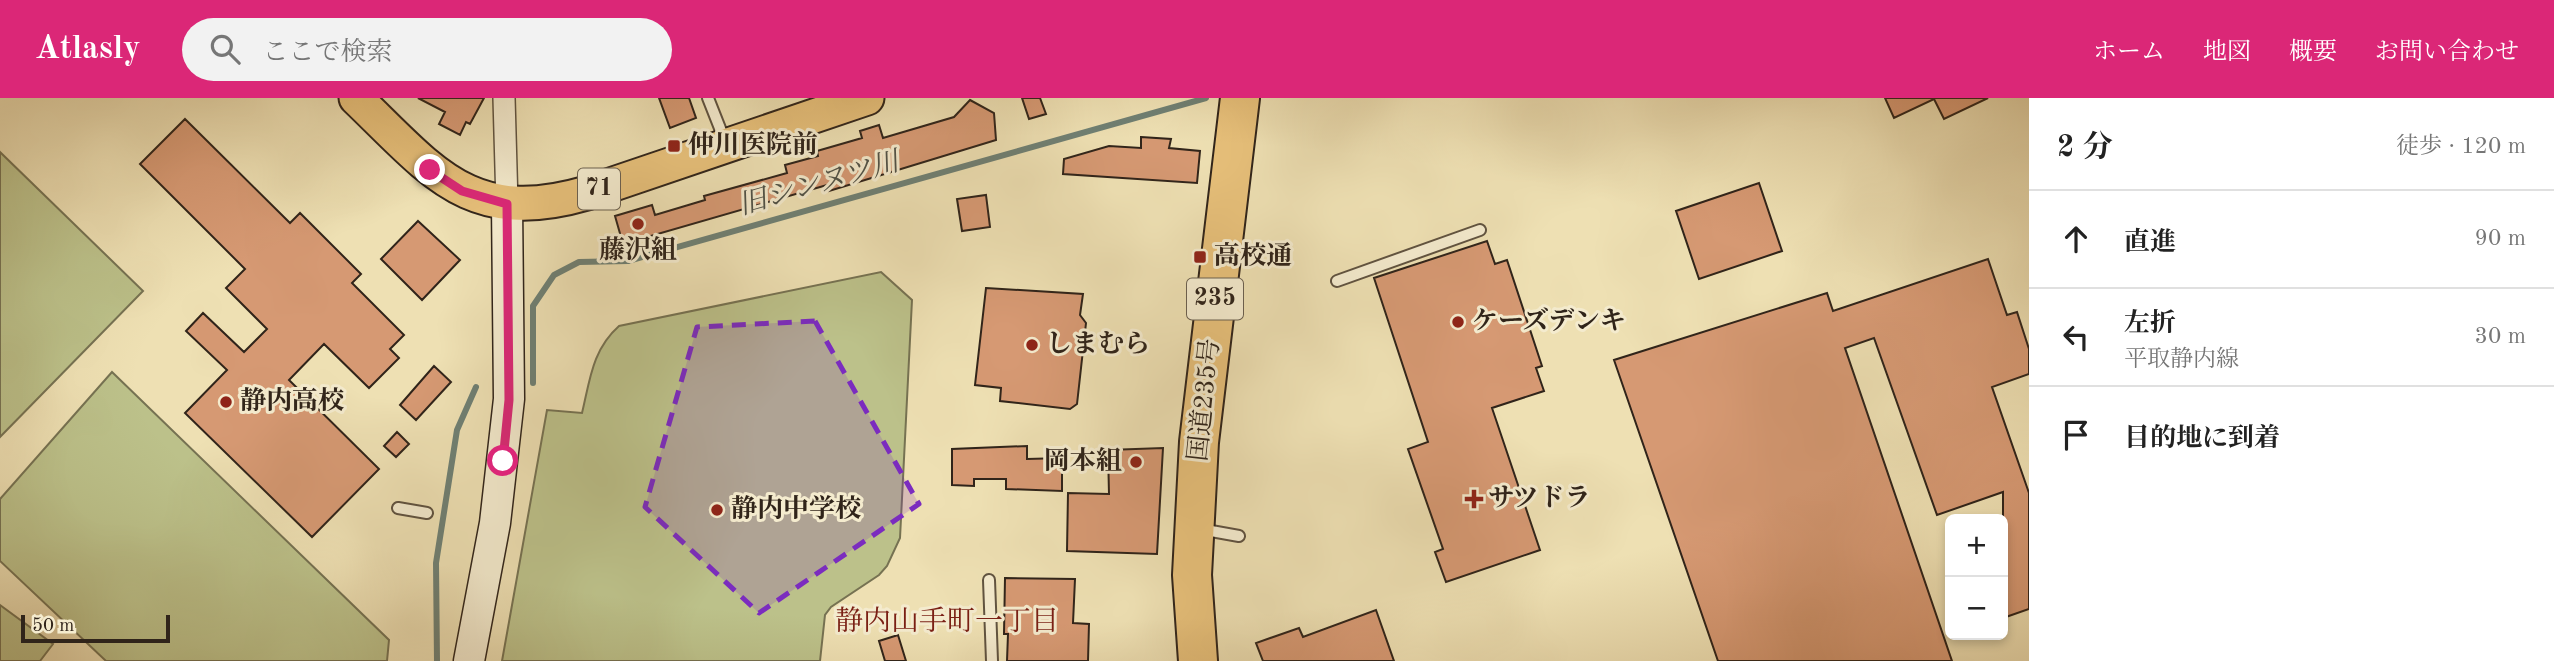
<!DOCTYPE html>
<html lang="ja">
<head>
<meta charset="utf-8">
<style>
  body { margin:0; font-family:"Old Standard TT","Noto Serif JP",serif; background:#f2f2f2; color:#222 }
  .controls { position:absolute; right:21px; bottom:21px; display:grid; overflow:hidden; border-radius:10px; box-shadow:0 4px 10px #0003 }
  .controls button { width:63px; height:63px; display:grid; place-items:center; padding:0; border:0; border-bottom:2px solid #e0e0e0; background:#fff; color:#222; font:35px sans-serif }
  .scale { position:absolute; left:21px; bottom:18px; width:149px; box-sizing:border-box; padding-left:7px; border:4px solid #30241a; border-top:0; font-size:19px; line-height:24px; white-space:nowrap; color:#30241a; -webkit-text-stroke:5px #f4ebce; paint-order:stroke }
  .stop { position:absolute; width:21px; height:21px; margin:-16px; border:5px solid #db2777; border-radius:50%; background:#fff }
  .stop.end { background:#db2777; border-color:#fff; box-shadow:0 2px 7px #0008 }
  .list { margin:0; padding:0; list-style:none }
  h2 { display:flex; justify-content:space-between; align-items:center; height:91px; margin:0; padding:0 28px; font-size:30px }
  h2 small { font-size:23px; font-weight:400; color:#767676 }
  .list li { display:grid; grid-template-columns:46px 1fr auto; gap:21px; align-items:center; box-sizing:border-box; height:98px; padding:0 28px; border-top:2px solid #e0e0e0 }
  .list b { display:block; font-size:26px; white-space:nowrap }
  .list p { margin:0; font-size:23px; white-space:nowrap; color:#767676 }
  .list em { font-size:23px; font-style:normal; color:#767676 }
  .icon { flex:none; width:38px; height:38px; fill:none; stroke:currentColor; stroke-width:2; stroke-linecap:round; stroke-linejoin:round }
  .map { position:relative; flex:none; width:2029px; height:563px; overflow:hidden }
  header { display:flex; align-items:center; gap:42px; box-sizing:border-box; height:98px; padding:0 35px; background:#db2777; color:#fff }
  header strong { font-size:33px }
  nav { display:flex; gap:38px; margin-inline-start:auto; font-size:24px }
  .search { width:490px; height:63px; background:#f2f2f2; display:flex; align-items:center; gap:18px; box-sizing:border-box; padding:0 24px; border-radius:38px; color:#767676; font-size:26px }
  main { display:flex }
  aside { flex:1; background:#fff }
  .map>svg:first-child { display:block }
  .green { fill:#bcc18a; stroke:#767252; stroke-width:2 }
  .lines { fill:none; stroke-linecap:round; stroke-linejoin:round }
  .stream { stroke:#6f8074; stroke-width:6 }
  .building { fill:#d69973; stroke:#30241a; stroke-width:2 }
  .lane-casing { stroke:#605340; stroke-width:14 }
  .street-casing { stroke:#605340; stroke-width:24 }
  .secondary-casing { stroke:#30241a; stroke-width:33 }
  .primary-casing { stroke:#30241a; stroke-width:37 }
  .highway-casing { stroke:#30241a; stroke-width:42 }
  .lane { stroke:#f4ebce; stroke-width:10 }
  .street { stroke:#f4ebce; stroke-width:21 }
  .secondary { stroke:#f4ebce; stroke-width:30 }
  .primary { stroke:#e7c07a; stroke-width:33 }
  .highway { stroke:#e7c07a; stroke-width:38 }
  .route { stroke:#db2777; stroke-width:9 }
  .marked { fill:#7b2cbf; fill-opacity:0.2; stroke:#7b2cbf; stroke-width:5; stroke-dasharray:14 9; stroke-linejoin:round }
  .poi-dot { fill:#8f2418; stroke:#f4ebce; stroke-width:2.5 }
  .labels { text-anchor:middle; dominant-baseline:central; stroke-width:6; stroke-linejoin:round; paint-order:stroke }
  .shield { fill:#f4ebce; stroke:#6b6050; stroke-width:2 }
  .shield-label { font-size:24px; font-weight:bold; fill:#30241a }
  .poi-label { font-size:26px; font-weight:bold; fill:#30241a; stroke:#f4ebce; text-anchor:start }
  .street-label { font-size:26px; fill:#30241a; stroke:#f4ebce }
  .water-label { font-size:28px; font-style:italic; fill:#505247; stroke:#f4ebce }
  .neighbourhood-label { font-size:28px; fill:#7a1f14; stroke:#f4ebce }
</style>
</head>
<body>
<header>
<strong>Atlasly</strong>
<div class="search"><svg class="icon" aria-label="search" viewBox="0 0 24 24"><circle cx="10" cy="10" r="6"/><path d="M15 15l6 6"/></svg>ここで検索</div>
<nav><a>ホーム</a><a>地図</a><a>概要</a><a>お問い合わせ</a></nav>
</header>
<main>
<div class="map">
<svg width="2029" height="563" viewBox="0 0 2029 563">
  <rect width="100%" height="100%" fill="#eee0b3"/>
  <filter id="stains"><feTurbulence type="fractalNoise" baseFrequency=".00286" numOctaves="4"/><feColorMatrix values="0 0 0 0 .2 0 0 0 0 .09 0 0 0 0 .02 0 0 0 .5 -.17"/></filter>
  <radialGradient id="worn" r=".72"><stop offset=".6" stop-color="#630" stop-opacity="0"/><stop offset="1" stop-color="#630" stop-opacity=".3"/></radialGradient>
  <!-- green -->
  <path class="green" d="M0,54L143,193L0,339Z
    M881,174L912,202L900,440L887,468L879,477L831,509L825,517L820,563H502L547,312L582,315C590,282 592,252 619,228Z
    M112,274L389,542L387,563H106L0,463V401Z
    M0,507L53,546L40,563H0Z"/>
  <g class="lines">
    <!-- stream -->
    <path class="stream" d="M533,285V208L554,177L579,164L628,163L1206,0
      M437,563L436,465L457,332L476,289"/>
  </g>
  <!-- building -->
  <path class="building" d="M418,0H484L470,26L466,24L460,37L439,26L445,14Z
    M659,0H689L696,20L670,30Z
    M1022,0H1040L1046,16L1029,21Z
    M1885,0H1988L1944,21L1934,1L1894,20Z
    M970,2L994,15L996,42L829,93L827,87L623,146L615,118L652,107L655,117L705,102L704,98L787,75L785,67L818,58L817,53L862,40L860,33L879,27L883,40L954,19Z
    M185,21L290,125L300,115L361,176L352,185L404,237L390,251L399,260L369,290L324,246L289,282L379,371L312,439L185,315L227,272L186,233L203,215L244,254L267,231L226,190L245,171L140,66Z
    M1141,39L1171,41L1169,50L1200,53L1197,85L1063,76L1064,61L1109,48L1141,50Z
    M1759,85L1782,153L1699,181L1676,113Z
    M986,97L990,129L962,133L957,101Z
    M418,123L460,162L422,202L381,161Z
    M1487,143L1495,166L1507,162L1542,268L1536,270L1544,293L1492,310L1540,452L1446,484L1435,454L1443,451L1408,351L1428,344L1374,180Z
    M1988,161L2007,217L2017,214L2029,251V276L1992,289L2029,395V511L2003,520V394L1937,417L1874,240L1845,250L1952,563H1718L1614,262L1827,195L1833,213Z
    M986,190L1083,196L1080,217L1086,225L1077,306L1070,311L1000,303L1001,290L975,287Z
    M434,268L451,284L416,322L400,307Z
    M397,334L409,346L396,359L384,348Z
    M1027,348V361L1062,360V393L1006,391V381H974V388L952,387V351Z
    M1163,350L1157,456L1067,453L1068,395L1109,396L1108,352Z
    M1005,480L1075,481L1073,525L1089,526L1088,563H1007L1008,536H1004Z
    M1376,512L1394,563H1263L1256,545L1299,530L1303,539Z
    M898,537L906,563H885L879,543Z"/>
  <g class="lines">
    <defs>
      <path id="lane" d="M708,0L725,43
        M1337,183L1480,132
        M398,410L427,415
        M1200,431L1239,438
        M989,482L992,563"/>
      <path id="street" d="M504,0L507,106"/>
      <path id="secondary" d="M469,563L495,425L509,301L507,106"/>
      <path id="primary" d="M356,0C433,74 470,129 587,95L867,0"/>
      <path id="highway" d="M1198,563L1192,477L1199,344L1240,0"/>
    </defs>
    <!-- lane casing -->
    <use href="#lane" class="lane-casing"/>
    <!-- street casing -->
    <use href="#street" class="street-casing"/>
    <!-- secondary casing -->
    <use href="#secondary" class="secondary-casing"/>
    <!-- primary casing -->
    <use href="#primary" class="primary-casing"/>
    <!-- highway casing -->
    <use href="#highway" class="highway-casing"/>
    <!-- lane -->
    <use href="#lane" class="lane"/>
    <!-- street -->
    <use href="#street" class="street"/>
    <!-- secondary -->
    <use href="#secondary" class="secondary"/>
    <!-- primary -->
    <use href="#primary" class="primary"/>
    <!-- highway -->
    <use href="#highway" class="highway"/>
  </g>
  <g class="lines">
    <!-- route -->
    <path class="route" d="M430,72L462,93L507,106L509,302L503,363"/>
  </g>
  <!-- marked area -->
  <path class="marked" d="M815,223L919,406L759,515L645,409L697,229Z"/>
  <!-- markers -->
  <g class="poi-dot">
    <rect x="667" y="41" width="14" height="14" rx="3.5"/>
    <circle cx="638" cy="126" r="7"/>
    <rect x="1193" y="152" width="14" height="14" rx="3.5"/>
    <circle cx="1458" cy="224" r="7"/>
    <circle cx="1032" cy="247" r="7"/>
    <circle cx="226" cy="304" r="7"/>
    <circle cx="1136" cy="364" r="7"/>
    <path d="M1470.5 390.5h7v7h7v7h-7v7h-7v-7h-7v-7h7z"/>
    <circle cx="717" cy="412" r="7"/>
  </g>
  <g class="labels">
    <!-- shield labels -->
    <g class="shield">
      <rect x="578" y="70.5" width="42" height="41" rx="5"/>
      <rect x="1187" y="180.5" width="56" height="41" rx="5"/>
    </g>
    <g class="shield-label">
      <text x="599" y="91">71</text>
      <text x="1215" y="201">235</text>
    </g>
    <!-- poi labels -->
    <g class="poi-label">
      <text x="688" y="48">仲川医院前</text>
      <text x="638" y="153" text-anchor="middle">藤沢組</text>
      <text x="1214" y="159">高校通</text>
      <text x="1472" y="224">ケーズデンキ</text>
      <text x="1046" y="247">しまむら</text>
      <text x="240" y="304">静内高校</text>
      <text x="1122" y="364" text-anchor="end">岡本組</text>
      <text x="1488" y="401">サツドラ</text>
      <text x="731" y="412">静内中学校</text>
    </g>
    <!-- street labels -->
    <g class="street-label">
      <text transform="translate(1205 302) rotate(-84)">国道235号</text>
    </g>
    <!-- water labels -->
    <g class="water-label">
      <text transform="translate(819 87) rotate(-16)">旧シンヌツ川</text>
    </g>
    <!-- neighbourhood labels -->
    <g class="neighbourhood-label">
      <text x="947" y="525">静内山手町一丁目</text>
    </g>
  </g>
  <rect width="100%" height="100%" filter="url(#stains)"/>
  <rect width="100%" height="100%" fill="url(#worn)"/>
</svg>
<div class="controls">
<button>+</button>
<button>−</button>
</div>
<div class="scale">50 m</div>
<div class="stop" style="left:503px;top:363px"></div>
<div class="stop end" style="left:430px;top:72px"></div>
</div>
<aside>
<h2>2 分<small>徒歩 · 120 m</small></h2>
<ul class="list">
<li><svg class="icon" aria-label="ahead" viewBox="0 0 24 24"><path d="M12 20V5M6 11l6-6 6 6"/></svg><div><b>直進</b></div><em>90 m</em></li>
<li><svg class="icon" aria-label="left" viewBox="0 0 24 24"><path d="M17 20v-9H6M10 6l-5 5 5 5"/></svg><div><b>左折</b><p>平取静内線</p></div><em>30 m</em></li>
<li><svg class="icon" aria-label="arrive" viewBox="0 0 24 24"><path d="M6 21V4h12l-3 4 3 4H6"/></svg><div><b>目的地に到着</b></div></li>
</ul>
</aside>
</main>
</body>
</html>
